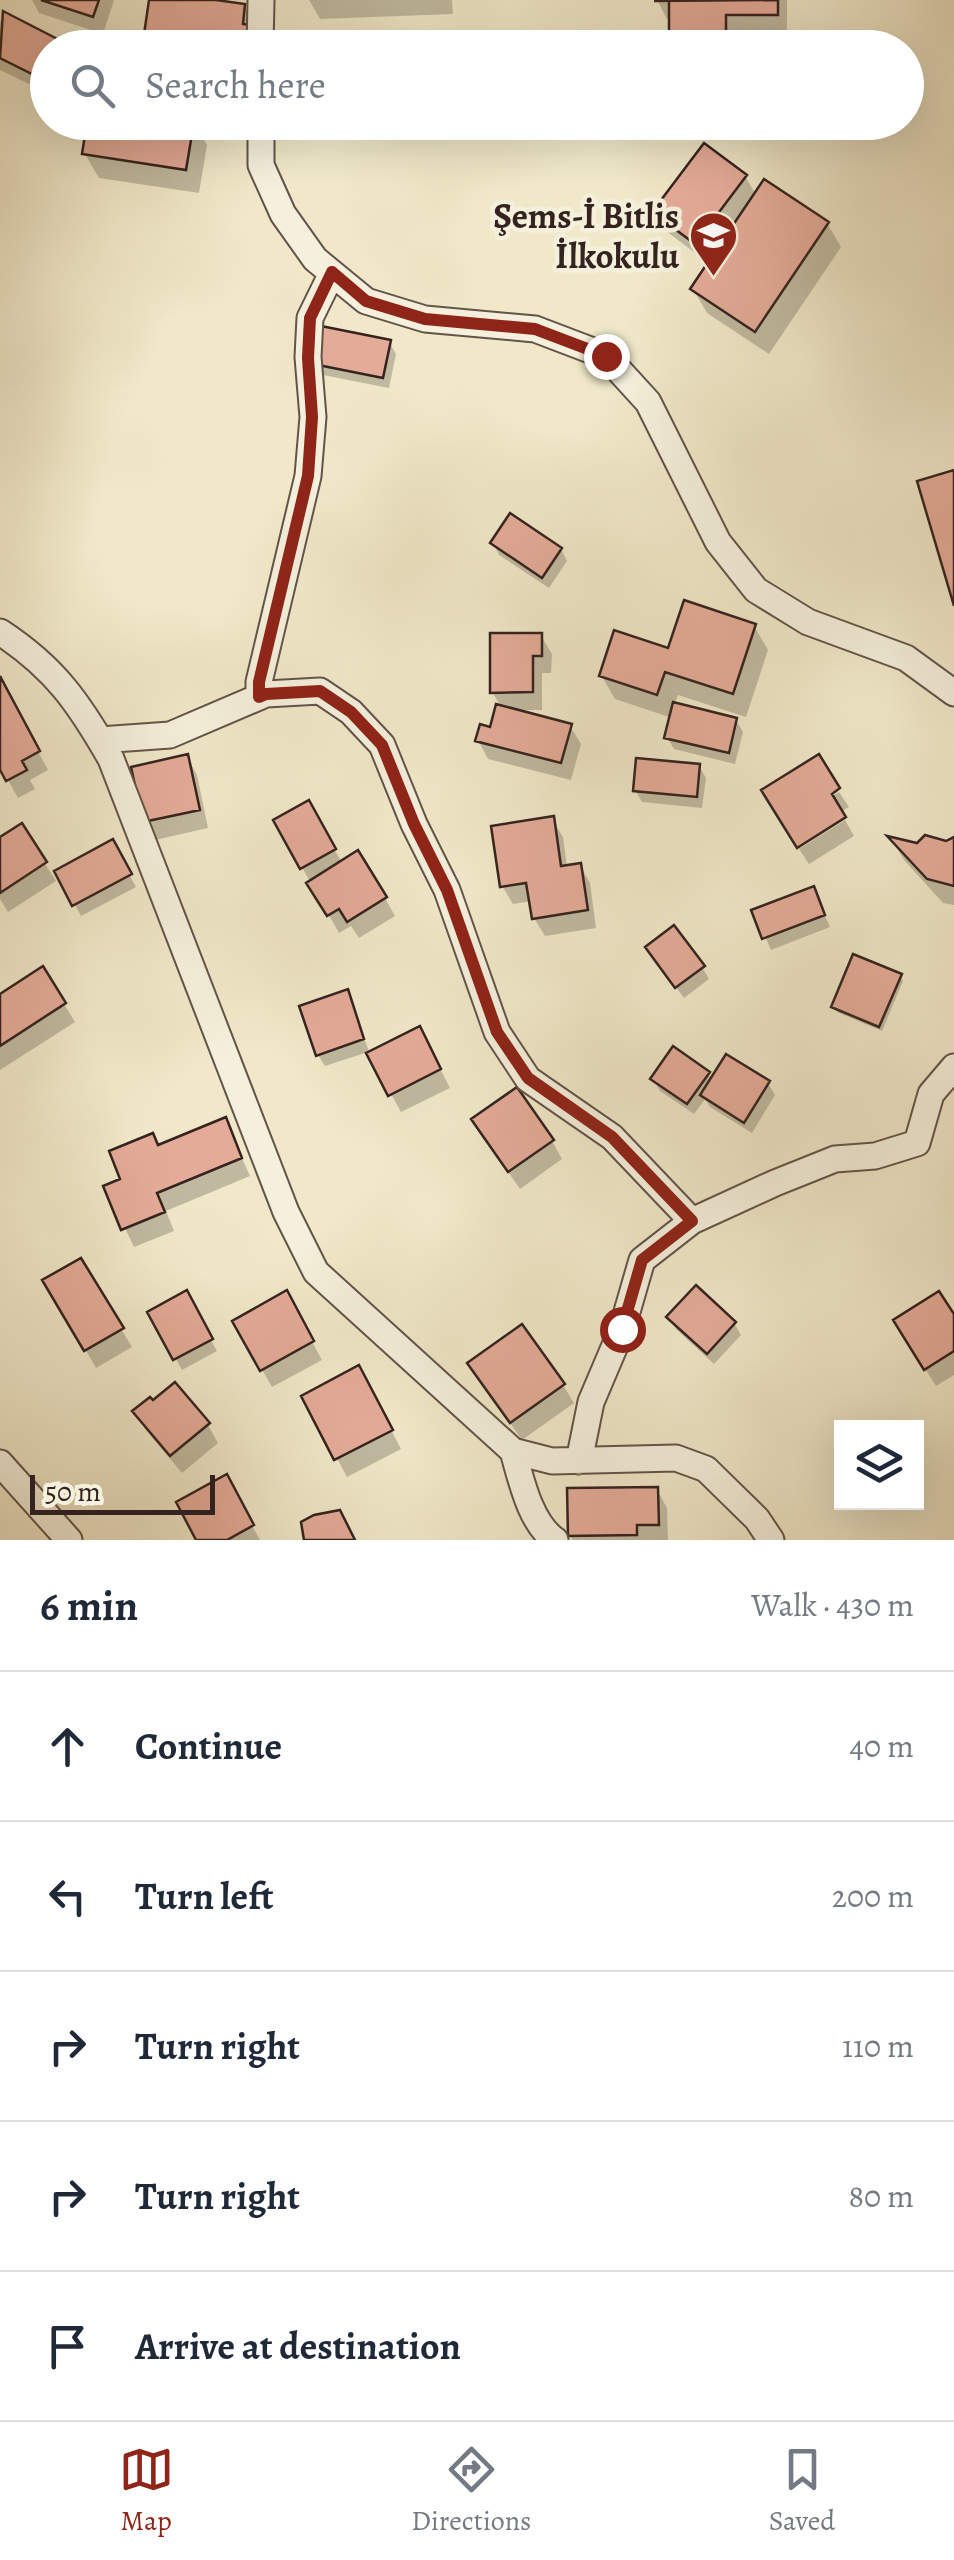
<!DOCTYPE html>
<html lang="en">
<head>
<meta charset="utf-8">
<style>
  body { margin:0; font-family:Alegreya,serif; background:#f6f6f7; color:#1f2937 }
  .controls { position:absolute; right:30px; bottom:30px; display:grid; overflow:hidden; border-radius:0px; box-shadow:0 10px 40px #0002 }
  .controls button { width:90px; height:90px; display:grid; place-items:center; padding:0; border:0; border-bottom:2px solid #e0e1e3; background:#fff; color:#1f2937; font:50px sans-serif }
  .scale { position:absolute; left:30px; bottom:25px; width:185px; box-sizing:border-box; padding-left:10px; border:5px solid #34231e; border-top:0; font-size:28px; line-height:35px; white-space:nowrap; color:#34231e; -webkit-text-stroke:8px #f5f0dc; paint-order:stroke }
  .stop { position:absolute; width:30px; height:30px; margin:-22px; border:8px solid #8f2418; border-radius:50%; background:#fff }
  .stop.end { background:#8f2418; border-color:#fff; box-shadow:0 2px 10px #0008 }
  .list { margin:0; padding:0; list-style:none }
  h2 { display:flex; justify-content:space-between; align-items:center; height:130px; margin:0; padding:0 40px; font-size:42px }
  h2 small { font-size:32px; font-weight:400; color:#747a83 }
  .list li { display:grid; grid-template-columns:65px 1fr auto; gap:30px; align-items:center; box-sizing:border-box; height:150px; padding:0 40px; border-top:2px solid #e0e1e3 }
  .list b { display:block; font-size:38px; white-space:nowrap }
  .list em { font-size:32px; font-style:normal; color:#747a83 }
  .icon { flex:none; width:55px; height:55px; fill:none; stroke:currentColor; stroke-width:2; stroke-linecap:round; stroke-linejoin:round }
  .map { position:relative; flex:none; width:954px; height:1540px; overflow:hidden }
  .search { position:absolute; background:#fff; box-shadow:0 10px 40px #0002; left:30px; right:30px; top:30px; height:110px; display:flex; align-items:center; gap:25px; box-sizing:border-box; padding:0 35px; border-radius:55px; color:#747a83; font-size:38px }
  .sheet { height:880px; background:#fff }
  nav { display:flex; justify-content:space-around; align-items:center; box-sizing:border-box; height:140px; border-top:2px solid #e0e1e3; background:#fff; font-size:28px; color:#747a83 }
  nav a { display:grid; justify-items:center; gap:5px }
  nav .on { color:#8f2418 }
  .map>svg:first-child { display:block }
  .shadow { fill:#0003 }
  .building { fill:#e4ab98; stroke:#34231e; stroke-width:2.5 }
  .lines { fill:none; stroke-linecap:round; stroke-linejoin:round }
  .minor-casing { stroke:#635449; stroke-width:29 }
  .minor { stroke:#f5f0dc; stroke-width:25 }
  .route { stroke:#8f2418; stroke-width:12 }
  .labels { text-anchor:middle; dominant-baseline:central; stroke-width:9; stroke-linejoin:round; paint-order:stroke }
  .poi-label { font-size:35px; font-weight:bold; fill:#34231e; stroke:#f5f0dc; text-anchor:end }
</style>
</head>
<body>
<div class="map">
<svg width="954" height="1540" viewBox="0 0 954 1540">
  <rect width="100%" height="100%" fill="#f0e8c9"/>
  <filter id="stains"><feTurbulence type="fractalNoise" baseFrequency=".002" numOctaves="4"/><feColorMatrix values="0 0 0 0 .2 0 0 0 0 .09 0 0 0 0 .02 0 0 0 .5 -.17"/></filter>
  <radialGradient id="worn" r=".72"><stop offset=".6" stop-color="#630" stop-opacity="0"/><stop offset="1" stop-color="#630" stop-opacity=".3"/></radialGradient>
  <!-- shadow -->
  <path class="shadow" d="M32,0H114L103,34L39,13Z
    M151,0H197L244,6L254,24L258,48H145Z
    M452,0L453,14L320,19L309,0Z
    M657,0H787V33H735V48H680L671,31V19H667Z
    M4,15L48,48V93L0,70V22Z
    M194,122L207,145L199,193L99,178L85,154L97,132Z
    M745,176L756,195L827,223L841,247L769,354L707,313L693,289L718,253L714,250L706,261L666,231L655,213Z
    M389,342L396,354L389,388L323,375L316,363Z
    M493,543L561,549L567,561L549,588L499,555Z
    M754,626L768,650L746,717L678,695L674,705L736,720L743,732L735,764L674,749L667,737L672,718L615,699L601,675Z
    M541,636L552,654L551,673H542V710H516L570,726L581,744L571,780L488,759L478,740L492,730L502,708L492,692Z
    M0,681L48,770L30,780L35,789L18,798L3,771L0,773Z
    M187,757L197,775L208,828L155,840L145,821Z
    M699,766L706,778L702,808L642,802L635,790Z
    M839,792L849,807L840,812L823,802Z
    M308,803L342,863L385,898L395,916L359,938L351,926L339,933L276,821Z
    M552,819L563,837L567,867L580,865L590,883L596,928L545,936L534,918L532,901L513,904L502,886Z
    M845,820L854,836L809,864L799,849Z
    M21,826L56,881L8,912L0,899V840Z
    M892,840L917,846L954,840V905L943,903L904,860Z
    M112,843L136,887L81,916L57,872Z
    M813,889L830,927L771,950L754,911Z
    M655,959L702,967L709,979L684,998Z
    M900,976L903,981L882,1031L837,1012L834,1007Z
    M347,993L370,1054L429,1047L450,1088L401,1112L368,1052L325,1066L318,1055Z
    M0,997L64,1004L75,1022L0,1070Z
    M708,1073L712,1081L768,1083L775,1095L752,1133L710,1107L705,1099L694,1114L660,1091L653,1079Z
    M225,1121L250,1176L166,1211L174,1231L134,1247L106,1188L123,1181L159,1147Z
    M484,1137L552,1141L562,1159L520,1189Z
    M80,1261L132,1347L96,1368L46,1281Z
    M186,1294L217,1351L182,1370L150,1313Z
    M286,1294L322,1360L272,1387L235,1322Z
    M669,1317L734,1323L741,1335L714,1364L676,1329Z
    M954,1319V1375L936,1386L906,1339Z
    M481,1381L563,1385L574,1403L522,1440Z
    M368,1386L401,1449L347,1477L304,1397Z
    M152,1404L208,1425L218,1443L182,1473L146,1430L136,1412Z
    M226,1478L260,1540H199Z
    M657,1490L667,1508L668,1540H573L570,1535Z"/>
  <!-- building -->
  <path class="building" d="M41,0H99L93,17Z
    M149,0H216L245,4L243,24L249,25L246,48H142Z
    M778,0V15H726V32H669V1H654Z
    M3,11L75,48H48V82L0,58Z
    M96,122H194L186,170L82,154L86,128L95,129Z
    M704,143L747,175L695,244L652,212Z
    M764,179L829,222L755,332L690,289Z
    M321,326L391,340L383,378L313,364Z
    M954,470V606L917,481Z
    M510,513L562,548L542,578L490,543Z
    M684,600L756,624L733,694L665,672L657,695L599,676L614,630L668,648Z
    M490,633H542V656H533V692L490,693Z
    M0,676L40,751L22,761L27,770L6,781L0,770Z
    M673,702L737,718L729,753L664,738Z
    M496,704L572,724L561,763L475,741L480,724L490,727Z
    M188,754L200,810L143,822L131,767Z
    M819,754L840,788L832,794L846,817L797,848L761,790Z
    M636,758L700,764L697,797L633,791Z
    M309,800L336,849L300,869L273,820Z
    M554,816L561,866L581,863L588,910L532,919L526,883L500,887L491,826Z
    M22,823L47,862L0,893V837Z
    M925,835L946,841L954,837V886L927,879L887,836L917,843Z
    M113,839L132,874L72,906L54,871Z
    M358,850L387,897L347,922L339,909L327,916L306,883Z
    M814,886L825,915L762,939L751,910Z
    M674,925L705,966L675,988L645,947Z
    M853,954L902,974L879,1027L831,1007Z
    M43,966L66,1003L0,1046V994Z
    M348,989L364,1039L316,1056L299,1006Z
    M420,1026L441,1069L388,1096L366,1053Z
    M673,1046L710,1072L687,1104L650,1079Z
    M726,1054L770,1081L744,1123L700,1095Z
    M517,1087L554,1140L508,1172L471,1119Z
    M226,1117L242,1158L157,1193L165,1212L121,1230L103,1186L120,1179L109,1151L153,1133L158,1145Z
    M81,1258L124,1328L84,1351L42,1280Z
    M696,1285L736,1322L707,1354L666,1317Z
    M187,1290L213,1339L173,1360L147,1312Z
    M287,1290L314,1341L260,1371L232,1321Z
    M939,1291L954,1314V1351L924,1370L893,1320Z
    M522,1324L565,1384L510,1423L467,1363Z
    M359,1365L393,1430L334,1460L301,1396Z
    M175,1382L210,1423L170,1456L132,1411L150,1397L153,1400Z
    M227,1474L254,1525L227,1540H196L176,1502Z
    M658,1487L659,1525H637V1535L568,1536L567,1488Z
    M340,1510L355,1540H304L301,1522L314,1515Z"/>
  <g class="lines">
    <defs>
      <path id="minor" d="M260,48L261,0
        M261,122V165L283,214L315,259L366,301L425,319L535,329L606,356L648,402L718,542L756,590L808,622L906,658L954,693
        M0,632C55,668 79,703 111,759L286,1212L316,1272L513,1451L552,1461L676,1458L706,1469L757,1519L771,1540
        M259,697V682L308,476L313,417L308,357L310,318L332,273
        M100,740L170,735L266,694L320,691L351,712L382,745L414,824L447,890L497,1032L528,1079L612,1137L692,1221
        M513,1451C521,1479 530,1523 555,1540
        M579,1461L591,1402L622,1329L642,1260L692,1221L775,1183L835,1159L875,1156L917,1143L931,1094L954,1067
        M0,1463L69,1540"/>
    </defs>
    <!-- minor casing -->
    <use href="#minor" class="minor-casing"/>
    <!-- minor -->
    <use href="#minor" class="minor"/>
  </g>
  <g class="lines">
    <!-- route -->
    <path class="route" d="M606,356L535,329L425,319L366,301L332,272L310,318L308,358L312,417L308,476L259,682V697L266,694L320,691L351,712L382,745L414,824L447,890L497,1032L528,1078L612,1137L692,1221L642,1260L622,1329"/>
  </g>
  <!-- icons -->
  <defs>
    <symbol id="school-pin" viewBox="-11 -11 22 30"><path d="M0 17L-7.5 6A9.5 9.5 0 1 1 7.5 6Z" fill="#8f2418" stroke="#f5f0dc"/><path d="M0-5L7-2L0 1L-7-2ZM-4 1L0 2.5L4 1V4Q0 6-4 4Z" fill="#fff"/></symbol>
  </defs>
  <g fill-rule="evenodd">
    <use href="#school-pin" x="686" y="208" width="55" height="75"/>
  </g>
  <g class="labels">
    <!-- poi labels -->
    <g class="poi-label">
      <text x="679" y="216">Şems-İ Bitlis<tspan x="679" dy="40">İlkokulu</tspan></text>
    </g>
  </g>
  <rect width="100%" height="100%" filter="url(#stains)"/>
  <rect width="100%" height="100%" fill="url(#worn)"/>
</svg>
<div class="controls">
<button><svg class="icon" aria-label="layers" viewBox="0 0 24 24"><path d="M12 4l9 5-9 5-9-5zM3 14l9 5 9-5"/></svg></button>
</div>
<div class="scale">50 m</div>
<div class="stop" style="left:622px;top:1329px"></div>
<div class="stop end" style="left:606px;top:356px"></div>
<div class="search"><svg class="icon" aria-label="search" viewBox="0 0 24 24"><circle cx="10" cy="10" r="6"/><path d="M15 15l6 6"/></svg>Search here</div>
</div>
<section class="sheet">
<h2>6 min<small>Walk · 430 m</small></h2>
<ul class="list">
<li><svg class="icon" aria-label="ahead" viewBox="0 0 24 24"><path d="M12 20V5M6 11l6-6 6 6"/></svg><div><b>Continue</b></div><em>40 m</em></li>
<li><svg class="icon" aria-label="left" viewBox="0 0 24 24"><path d="M17 20v-9H6M10 6l-5 5 5 5"/></svg><div><b>Turn left</b></div><em>200 m</em></li>
<li><svg class="icon" aria-label="right" viewBox="0 0 24 24"><path d="M7 20v-9h11M14 6l5 5-5 5"/></svg><div><b>Turn right</b></div><em>110 m</em></li>
<li><svg class="icon" aria-label="right" viewBox="0 0 24 24"><path d="M7 20v-9h11M14 6l5 5-5 5"/></svg><div><b>Turn right</b></div><em>80 m</em></li>
<li><svg class="icon" aria-label="arrive" viewBox="0 0 24 24"><path d="M6 21V4h12l-3 4 3 4H6"/></svg><div><b>Arrive at destination</b></div></li>
</ul>
</section>
<nav>
<a class="on"><svg class="icon" aria-label="map" viewBox="0 0 24 24"><path d="M3 6l6-2 6 2 6-2v14l-6 2-6-2-6 2zM9 4v14M15 6v14"/></svg>Map</a>
<a><svg class="icon" aria-label="directions" viewBox="0 0 24 24"><path d="M12 3l9 9-9 9-9-9zM9 14v-3h6M13 9l2 2-2 2"/></svg>Directions</a>
<a><svg class="icon" aria-label="saved" viewBox="0 0 24 24"><path d="M7 4h10v16l-5-4-5 4z"/></svg>Saved</a>
</nav>
</body>
</html>
